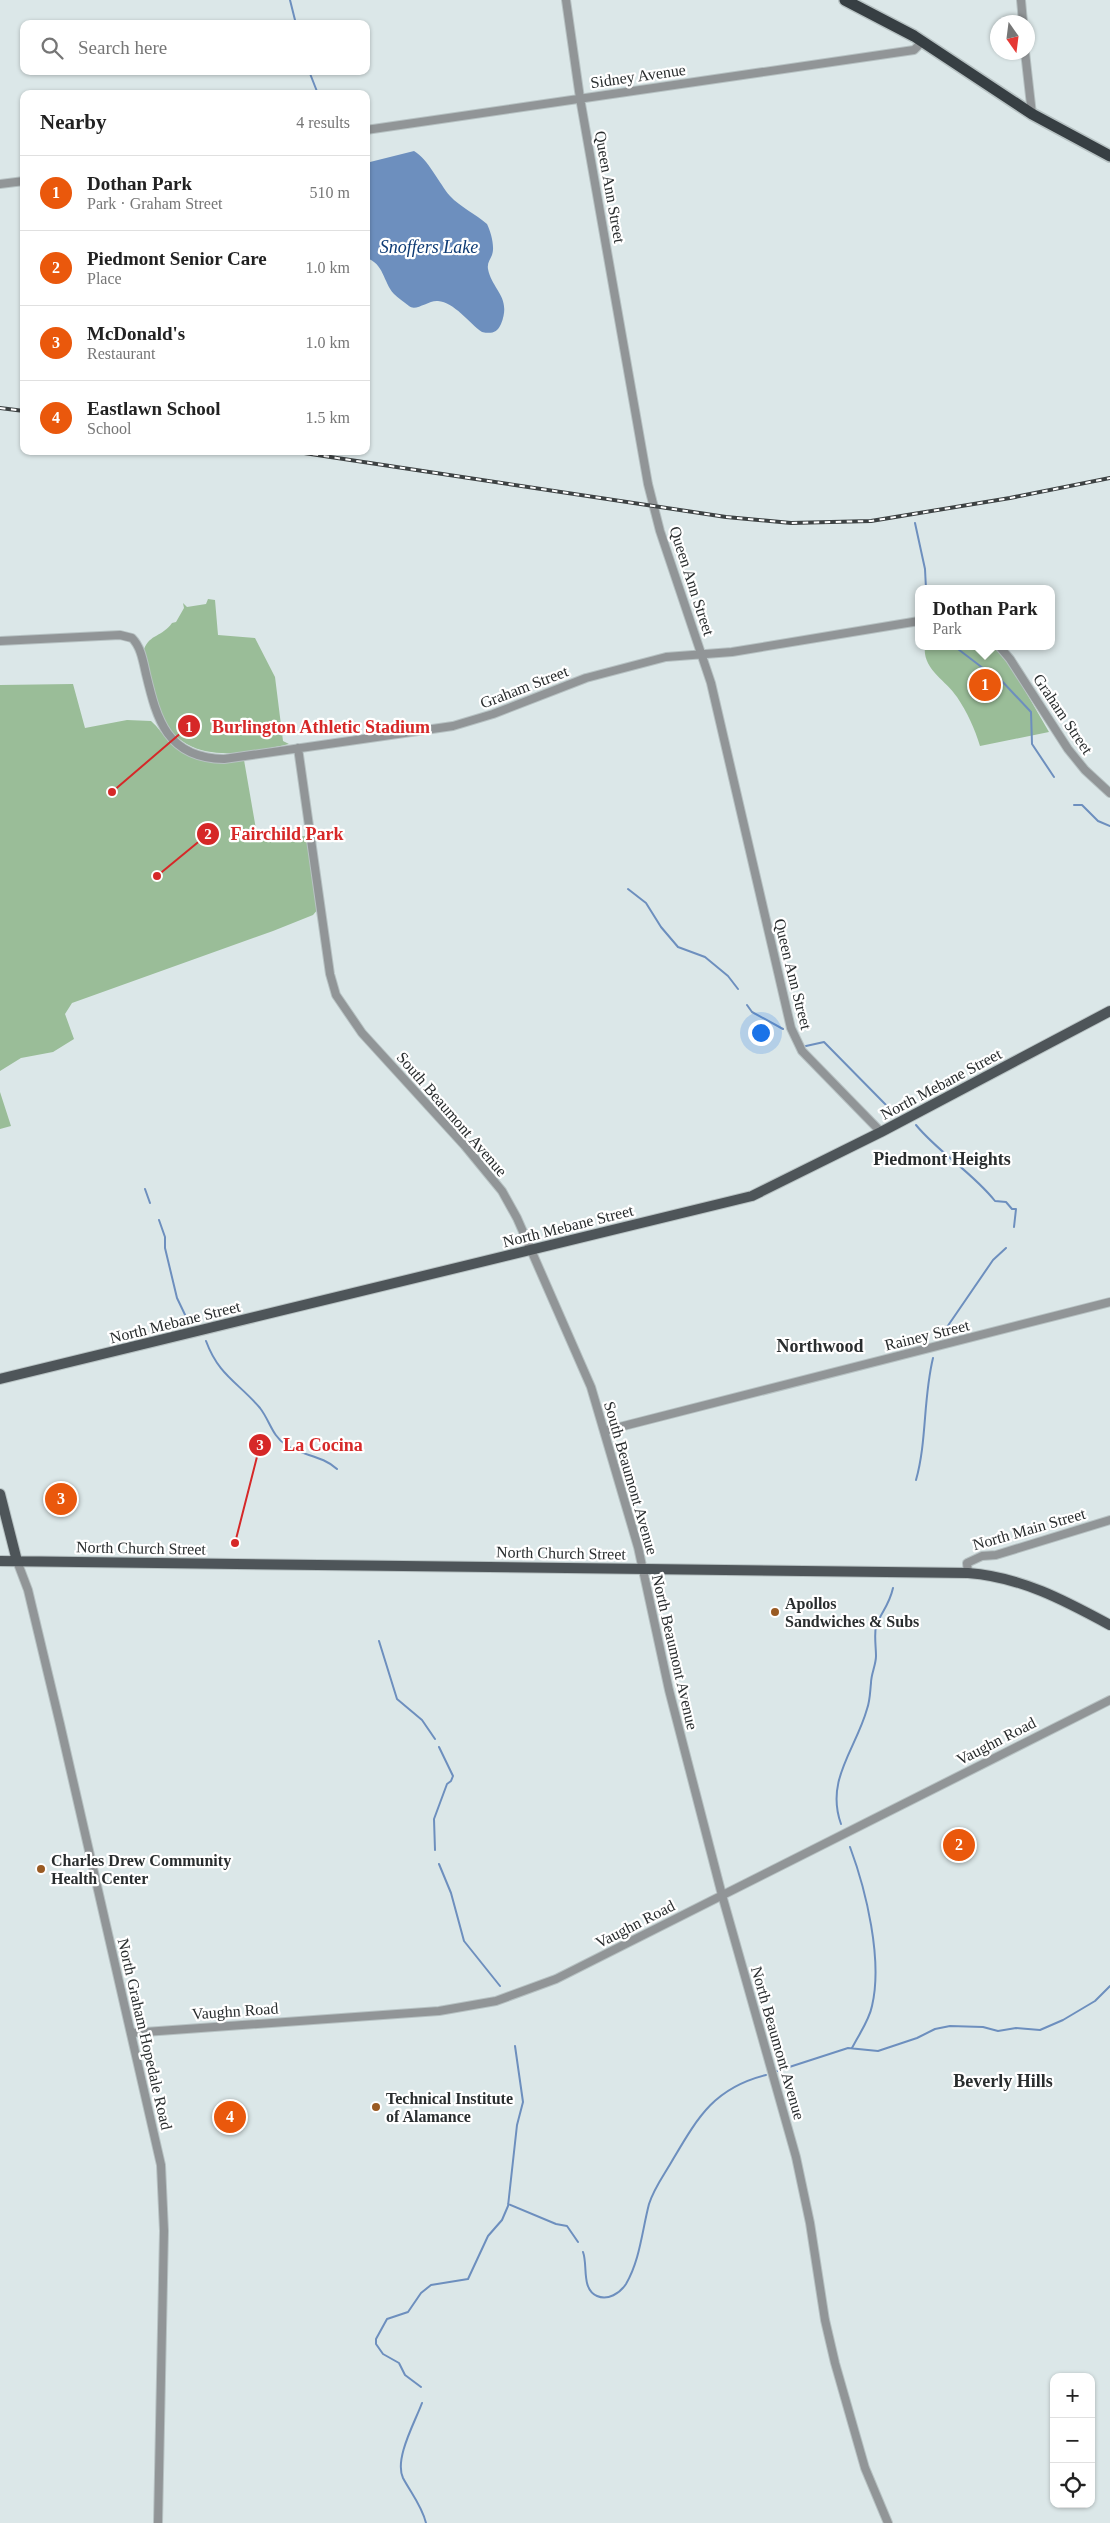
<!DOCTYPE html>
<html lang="en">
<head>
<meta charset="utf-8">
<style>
  body { margin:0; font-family:Georgia,serif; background:#f2f2f2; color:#222 }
  .controls { position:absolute; right:15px; bottom:15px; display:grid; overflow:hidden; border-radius:10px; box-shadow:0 1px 4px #0004 }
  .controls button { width:45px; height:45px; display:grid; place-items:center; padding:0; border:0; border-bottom:1px solid #e0e0e0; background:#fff; color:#222; font:25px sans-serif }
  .compass { position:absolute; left:990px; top:15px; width:45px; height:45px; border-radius:50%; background:#fff; box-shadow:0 1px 4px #0004; rotate:166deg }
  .you { position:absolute; left:760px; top:1032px; width:18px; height:18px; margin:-12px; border:4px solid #fff; border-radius:50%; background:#1a73e8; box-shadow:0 0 0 8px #1a73e833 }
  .badge { display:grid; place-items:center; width:32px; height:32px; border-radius:50%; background:#ea580c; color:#fff; font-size:16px; font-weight:700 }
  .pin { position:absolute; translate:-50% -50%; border:2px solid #fff; box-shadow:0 1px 5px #0006 }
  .popup { position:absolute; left:915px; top:585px; width:140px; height:65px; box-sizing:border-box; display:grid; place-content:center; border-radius:10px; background:#fff; filter:drop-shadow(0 1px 4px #0005); font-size:16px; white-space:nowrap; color:#767676 }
  .popup b { font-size:19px; color:#222 }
  .popup::after { content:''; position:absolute; left:50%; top:100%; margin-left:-10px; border:10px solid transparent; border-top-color:#fff }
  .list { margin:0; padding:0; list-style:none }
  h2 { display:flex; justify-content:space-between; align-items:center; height:65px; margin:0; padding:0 20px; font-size:21px }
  h2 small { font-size:16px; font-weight:400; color:#767676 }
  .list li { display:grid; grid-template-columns:32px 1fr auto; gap:15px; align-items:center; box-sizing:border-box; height:75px; padding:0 20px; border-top:1px solid #e0e0e0 }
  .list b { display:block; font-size:19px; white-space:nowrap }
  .list p { margin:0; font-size:16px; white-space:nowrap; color:#767676 }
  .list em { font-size:16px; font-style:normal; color:#767676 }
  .icon { flex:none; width:28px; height:28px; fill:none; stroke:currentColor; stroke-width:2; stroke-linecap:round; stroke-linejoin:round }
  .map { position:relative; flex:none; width:1110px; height:2523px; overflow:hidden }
  .search { position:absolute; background:#fff; box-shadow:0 1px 4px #0004; left:20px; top:20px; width:350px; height:55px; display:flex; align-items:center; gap:12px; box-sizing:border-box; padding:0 18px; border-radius:10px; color:#767676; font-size:19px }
  .panel { position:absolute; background:#fff; box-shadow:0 1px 4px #0004; left:20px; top:90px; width:350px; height:365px; border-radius:10px }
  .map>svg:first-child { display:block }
  .green { fill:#9abd98 }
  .water { fill:#6d8fbe }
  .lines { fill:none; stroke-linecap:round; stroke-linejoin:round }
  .stream { stroke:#6d8fbe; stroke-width:2 }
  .minor-casing { stroke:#b7c2c3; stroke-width:10 }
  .major-casing { stroke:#b7c2c3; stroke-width:12 }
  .highway-casing { stroke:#b7c2c3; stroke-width:14 }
  .minor { stroke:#919597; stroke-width:8 }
  .major { stroke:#4e5559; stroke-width:10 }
  .highway { stroke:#373f43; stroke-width:11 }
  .rail-casing { stroke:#3d4243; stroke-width:4 }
  .rail { stroke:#fff; stroke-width:2; stroke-dasharray:5.5; stroke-linecap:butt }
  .poi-dot { fill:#995a22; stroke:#fff; stroke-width:2 }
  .labels { text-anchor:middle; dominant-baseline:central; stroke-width:4.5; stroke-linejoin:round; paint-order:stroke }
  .street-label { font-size:16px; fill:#292d2e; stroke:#fff }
  .poi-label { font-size:16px; font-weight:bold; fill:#292d2e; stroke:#fff; text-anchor:start }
  .water-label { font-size:18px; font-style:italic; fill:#0e3b75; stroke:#fff }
  .neighbourhood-label { font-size:18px; font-weight:bold; fill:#292d2e; stroke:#fff }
  .leader { fill:none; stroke:#d62828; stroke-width:2 }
  .callout-dot { fill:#d62828; stroke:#fff; stroke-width:2 }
  .mark-label { font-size:15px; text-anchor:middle; font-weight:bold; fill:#fff }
  .callout-label { font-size:18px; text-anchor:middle; font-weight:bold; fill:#d62828; stroke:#fff; stroke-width:4.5; stroke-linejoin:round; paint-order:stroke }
</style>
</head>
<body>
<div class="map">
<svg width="1110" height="2523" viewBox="0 0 1110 2523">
  <rect width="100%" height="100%" fill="#dbe7e8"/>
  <!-- green -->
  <path class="green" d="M208,599L215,600L218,635L255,638L275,677L283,741L289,744C239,755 183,767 158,710C152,696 148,665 144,649C150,634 162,637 172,623L176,622L184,608L183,603L187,607L206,604Z
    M925,646H993L1005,656L1049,732L980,746C975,729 967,712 957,697C946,680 922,669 925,646Z
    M73,684L85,728L127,720L151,721C158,727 163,735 170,742C191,763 216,764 244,760L257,835L273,837L307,836L319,908L313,915L273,931L72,1003L65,1014L74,1039L53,1052L21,1058L0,1071V685Z
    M0,1092L11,1126L0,1129Z"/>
  <!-- water -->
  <path class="water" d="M414,151C428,159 439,183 450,196C460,207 476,214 487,224C491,232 495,247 492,255C490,260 487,263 488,269C492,290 512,297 501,324C497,333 491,334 482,332C469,323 454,302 438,301C428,300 416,312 409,306C404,302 398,298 394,294C383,282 384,263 366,258V163Z"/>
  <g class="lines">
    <!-- stream -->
    <path class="stream" d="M290,0L296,24
      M309,71L318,94
      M915,523L925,569L926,589
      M954,646L988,672L999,678L1031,712L1032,744L1054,777
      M1074,805H1082L1098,821L1110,826
      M628,889L646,903L661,927L678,947L705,957L728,976L738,989
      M747,1005L752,1012L783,1029
      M806,1046L824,1042L887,1106L898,1112
      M916,1125C939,1153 972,1172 995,1201L1006,1202L1012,1209H1016L1014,1227
      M145,1189L150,1203
      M159,1220L165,1237V1248L177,1298L188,1321
      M940,1332L945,1330L993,1260L1006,1248
      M206,1341C219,1376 238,1382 260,1408C270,1421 272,1436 286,1445C302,1456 322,1455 337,1469
      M916,1480C927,1441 923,1399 933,1358
      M379,1641L397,1699L422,1720L435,1739
      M841,1824C825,1780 856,1749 867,1709C870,1701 870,1692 871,1683C871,1674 876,1665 876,1656C876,1647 874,1635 876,1626C881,1612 889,1606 893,1588
      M850,1847C866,1890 883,1960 872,2006C869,2021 859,2034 852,2048
      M435,1850L434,1819L447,1784L451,1781L453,1776L439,1747
      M439,1864L451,1893L464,1941L500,1986
      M777,2071L848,2048L878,2051L917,2038L935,2029L950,2026L983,2027L998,2031L1016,2028L1040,2030L1063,2020L1095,2001L1110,1986
      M508,2204L556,2224L567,2226L578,2242
      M583,2252C588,2265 581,2289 597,2296C608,2301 620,2293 626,2284C640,2260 642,2231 649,2204C654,2188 664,2175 672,2161C698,2117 714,2088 766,2075
      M421,2387L405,2375L399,2363L383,2354L376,2344V2339L387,2319L408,2312L421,2293L431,2285L468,2279L488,2236L502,2220L508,2206L517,2125L523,2102L515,2046
      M422,2403C415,2422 394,2459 403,2478C411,2493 422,2506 426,2523"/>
    <defs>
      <path id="minor" d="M566,0L580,98L648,484L660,531L711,683L791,1028L802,1051L881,1132
        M1021,0L1023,22
        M1025,52L1032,114
        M366,130L914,50L923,41
        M0,184L24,181
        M0,641L120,635L132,638C141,647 143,661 146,674C157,720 167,758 224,759L453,726L493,714L586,678L666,657L732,652L919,621
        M999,646L1010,659L1068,749L1085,770L1110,793
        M298,748L330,974L336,995L362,1033L465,1146L502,1191L517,1218L591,1387L638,1547L669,1690L722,1895L796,2157L810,2223L825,2320L835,2363L865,2468L888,2523
        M604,1431L1110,1302
        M17,1561L28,1590L60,1724L161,2165L164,2231L158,2523
        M968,1573L967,1563L982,1556L996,1555L1110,1520
        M131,2033L439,2011L496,2001L556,1979L1110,1700"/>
      <path id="major" d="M0,1379L752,1196L881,1132L1110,1011
        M0,1494L17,1561
        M0,1561L968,1573C1021,1577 1064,1600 1110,1625"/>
      <path id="highway" d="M845,0L914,36L1032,114L1110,156"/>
    </defs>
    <!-- minor casing -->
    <use href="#minor" class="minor-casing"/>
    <!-- major casing -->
    <use href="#major" class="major-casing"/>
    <!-- highway casing -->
    <use href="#highway" class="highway-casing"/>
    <!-- minor -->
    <use href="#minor" class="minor"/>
    <!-- major -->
    <use href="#major" class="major"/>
    <!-- highway -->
    <use href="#highway" class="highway"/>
    <defs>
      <path id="rail" d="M0,408L24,411
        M291,451L726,517L791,523L871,521L1010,498L1110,478"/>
    </defs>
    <!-- rail casing -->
    <use href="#rail" class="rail-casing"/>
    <!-- rail -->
    <use href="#rail" class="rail"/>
  </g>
  <!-- markers -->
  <g class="poi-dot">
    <circle cx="775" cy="1612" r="5"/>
    <circle cx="41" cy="1869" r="5"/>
    <circle cx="376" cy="2107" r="5"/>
  </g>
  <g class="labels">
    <!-- street labels -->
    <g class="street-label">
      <text transform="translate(638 76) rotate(-8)">Sidney Avenue</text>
      <text transform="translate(610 187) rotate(80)">Queen Ann Street</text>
      <text transform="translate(692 581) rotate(72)">Queen Ann Street</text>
      <text transform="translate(524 687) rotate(-21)">Graham Street</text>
      <text transform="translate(1063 714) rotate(56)">Graham Street</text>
      <text transform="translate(793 974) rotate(76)">Queen Ann Street</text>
      <text transform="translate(941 1084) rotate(-28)">North Mebane Street</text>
      <text transform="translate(452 1114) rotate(49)">South Beaumont Avenue</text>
      <text transform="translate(568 1226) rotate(-14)">North Mebane Street</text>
      <text transform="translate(175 1322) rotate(-14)">North Mebane Street</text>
      <text transform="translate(927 1335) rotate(-14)">Rainey Street</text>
      <text transform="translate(631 1478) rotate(74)">South Beaumont Avenue</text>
      <text transform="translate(1029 1529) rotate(-16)">North Main Street</text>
      <text transform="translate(141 1548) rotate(1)">North Church Street</text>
      <text transform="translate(561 1553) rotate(1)">North Church Street</text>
      <text transform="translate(675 1652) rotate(77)">North Beaumont Avenue</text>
      <text transform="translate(996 1741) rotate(-27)">Vaughn Road</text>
      <text transform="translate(635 1924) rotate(-27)">Vaughn Road</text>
      <text transform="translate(235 2011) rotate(-4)">Vaughn Road</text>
      <text transform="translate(145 2034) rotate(77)">North Graham Hopedale Road</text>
      <text transform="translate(778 2043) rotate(74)">North Beaumont Avenue</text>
    </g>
    <!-- poi labels -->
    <g class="poi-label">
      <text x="785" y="1603">Apollos<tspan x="785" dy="18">Sandwiches &amp; Subs</tspan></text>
      <text x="51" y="1860">Charles Drew Community<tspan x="51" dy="18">Health Center</tspan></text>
      <text x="386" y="2098">Technical Institute<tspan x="386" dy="18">of Alamance</tspan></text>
    </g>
    <!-- water labels -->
    <g class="water-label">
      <text x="429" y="247">Snoffers Lake</text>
    </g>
    <!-- neighbourhood labels -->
    <g class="neighbourhood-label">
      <text x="942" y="1159">Piedmont Heights</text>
      <text x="820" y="1346">Northwood</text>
      <text x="1003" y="2081">Beverly Hills</text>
    </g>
  </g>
  <!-- callouts -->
  <path class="leader" d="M112 792L189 726M157 876L208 834M235 1543L260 1445"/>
  <g class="callout-dot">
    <circle cx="112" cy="792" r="5"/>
    <circle cx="157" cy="876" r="5"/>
    <circle cx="235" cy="1543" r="5"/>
    <circle cx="189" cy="726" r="12"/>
    <circle cx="208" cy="834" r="12"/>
    <circle cx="260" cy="1445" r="12"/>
  </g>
  <g class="mark-label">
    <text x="189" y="732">1</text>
    <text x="208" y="839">2</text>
    <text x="260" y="1450">3</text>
  </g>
  <g class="callout-label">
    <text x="321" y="733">Burlington Athletic Stadium</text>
    <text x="287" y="840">Fairchild Park</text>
    <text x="323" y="1451">La Cocina</text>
  </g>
</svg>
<div class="controls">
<button>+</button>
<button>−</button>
<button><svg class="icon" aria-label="locate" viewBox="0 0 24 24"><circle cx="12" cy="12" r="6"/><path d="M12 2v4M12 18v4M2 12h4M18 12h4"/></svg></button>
</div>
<svg class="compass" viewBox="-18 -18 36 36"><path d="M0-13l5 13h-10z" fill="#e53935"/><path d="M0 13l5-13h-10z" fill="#767676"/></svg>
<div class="you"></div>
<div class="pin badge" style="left:985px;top:685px">1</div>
<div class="popup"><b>Dothan Park</b>Park</div>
<div class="pin badge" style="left:959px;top:1845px">2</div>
<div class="pin badge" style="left:61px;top:1499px">3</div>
<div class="pin badge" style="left:230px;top:2117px">4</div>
<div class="search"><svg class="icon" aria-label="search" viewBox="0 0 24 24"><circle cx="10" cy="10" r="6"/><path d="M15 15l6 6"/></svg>Search here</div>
<section class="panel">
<h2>Nearby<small>4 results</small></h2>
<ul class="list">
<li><span class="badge">1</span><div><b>Dothan Park</b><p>Park · Graham Street</p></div><em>510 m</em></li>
<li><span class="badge">2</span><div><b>Piedmont Senior Care</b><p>Place</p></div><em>1.0 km</em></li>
<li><span class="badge">3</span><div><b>McDonald's</b><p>Restaurant</p></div><em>1.0 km</em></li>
<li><span class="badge">4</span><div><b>Eastlawn School</b><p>School</p></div><em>1.5 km</em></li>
</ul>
</section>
</div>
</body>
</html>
